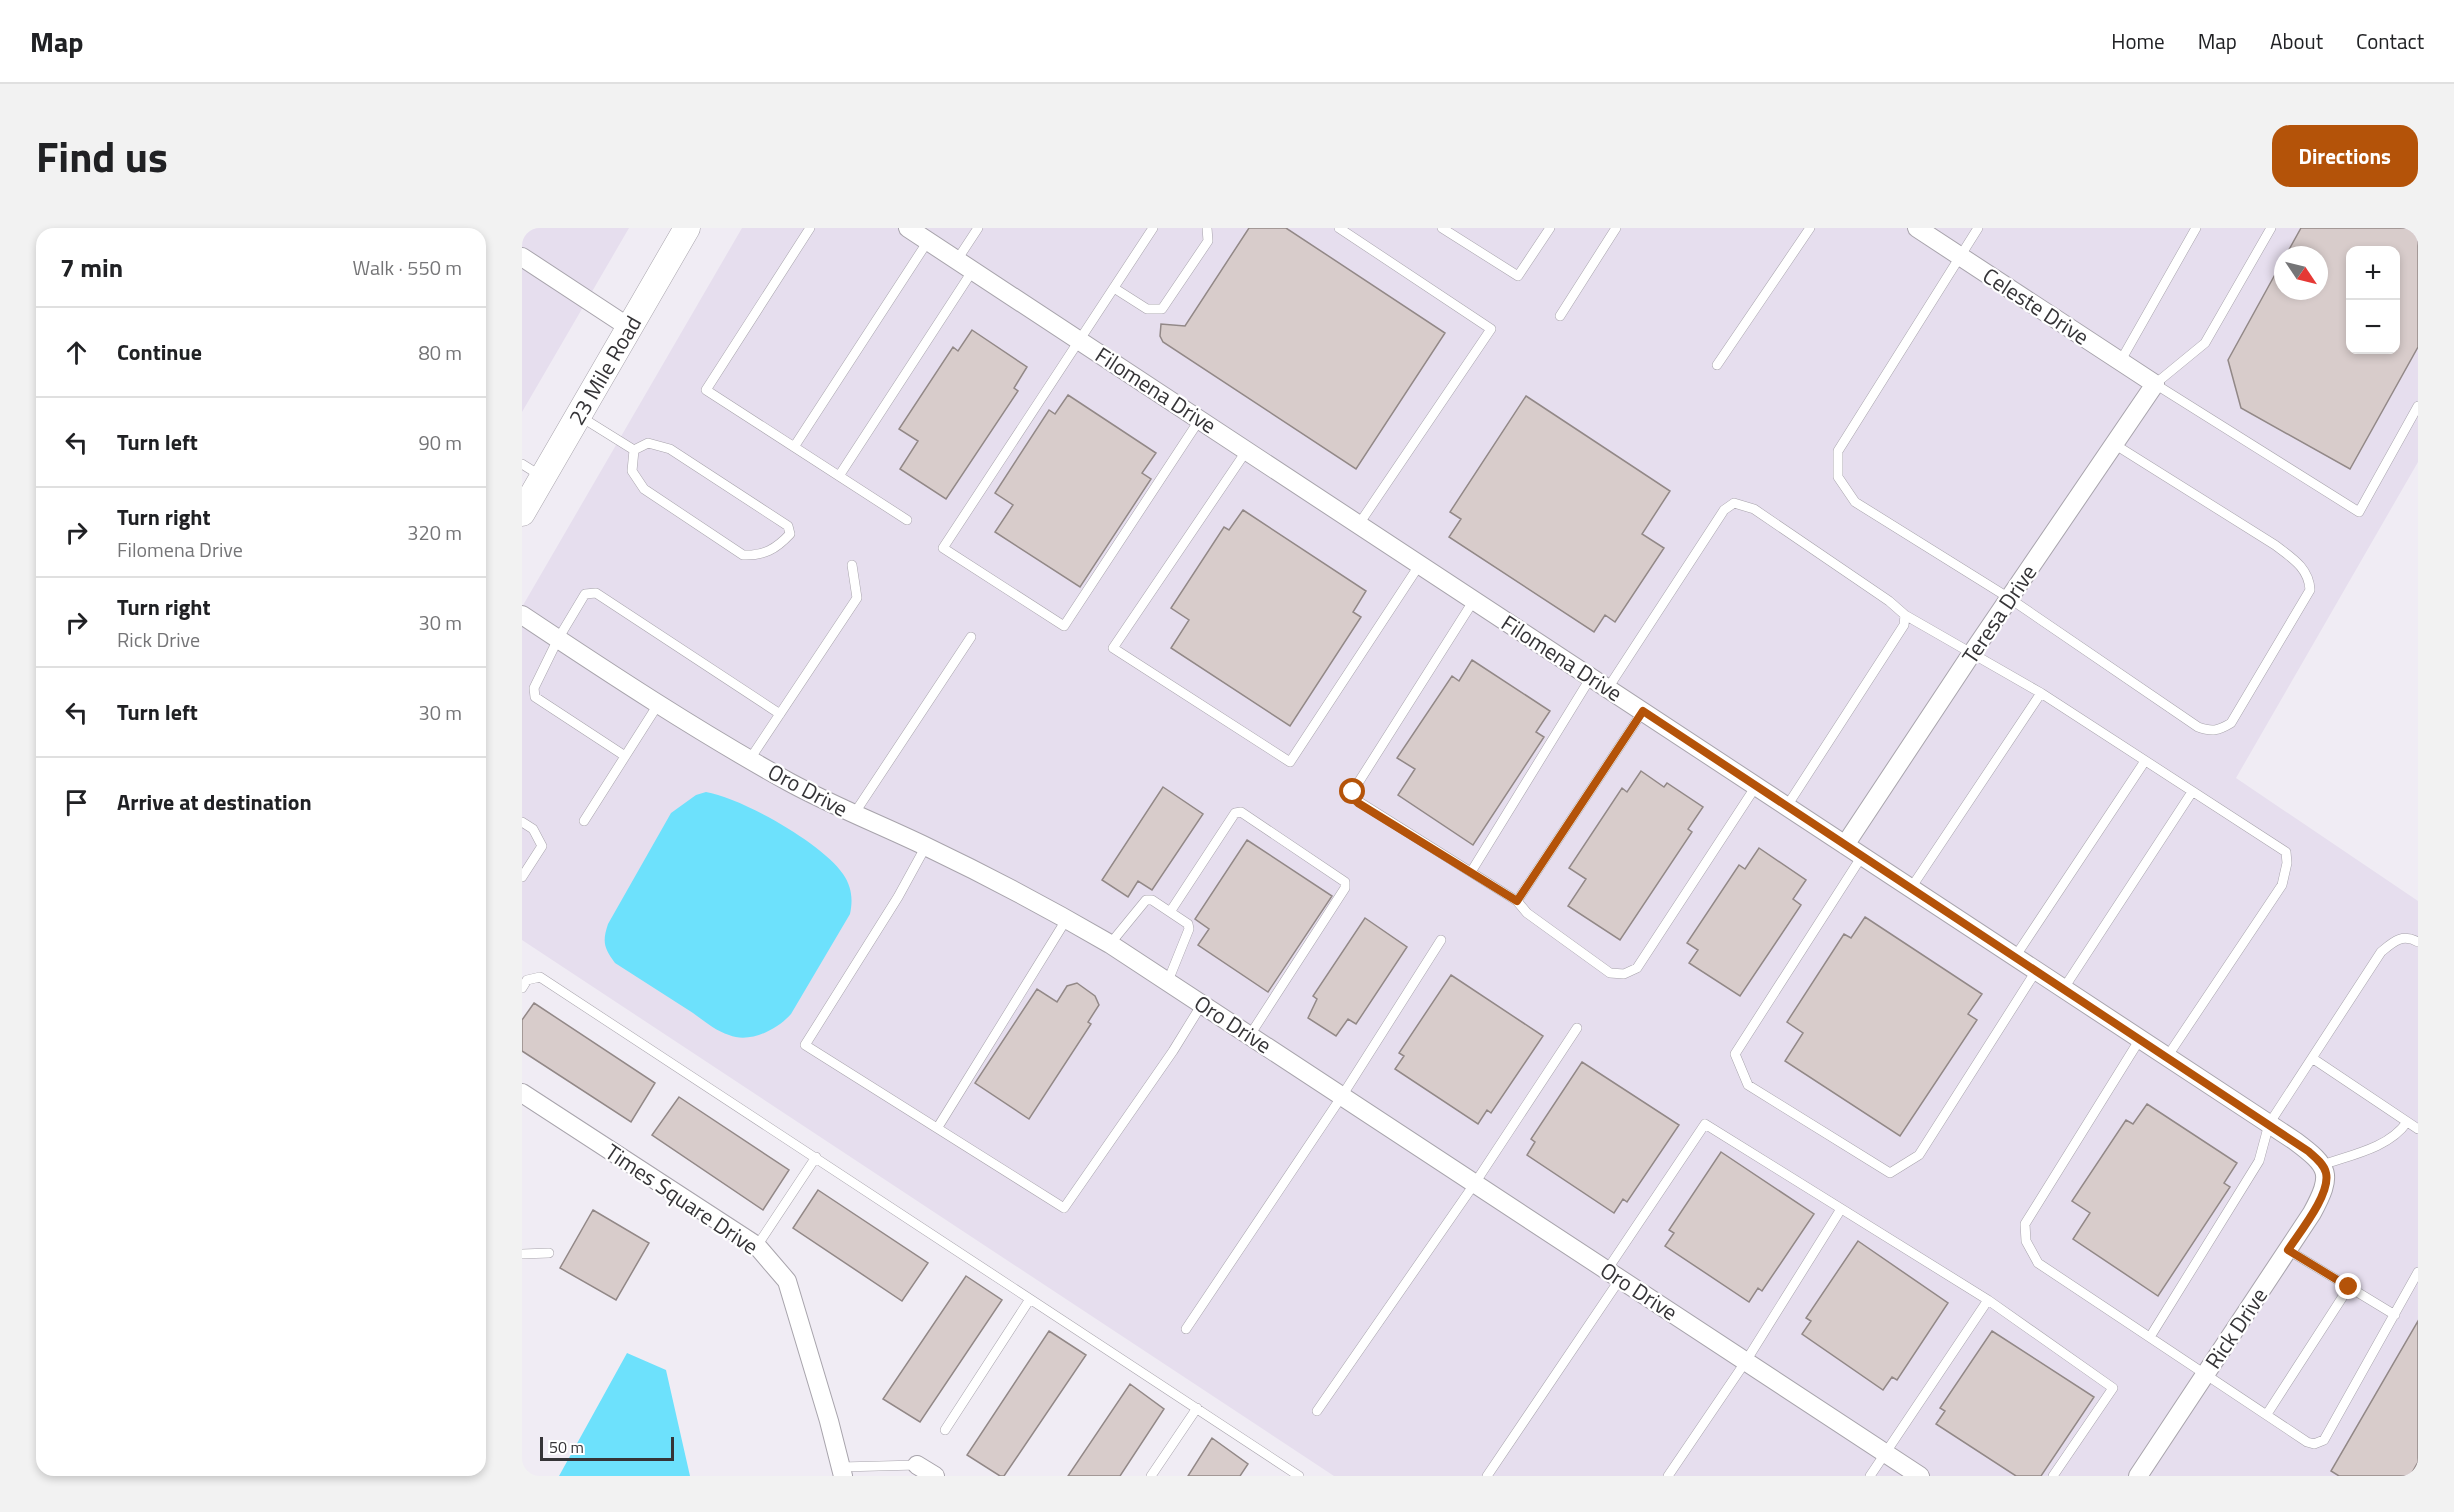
<!DOCTYPE html>
<html lang="en">
<head>
<meta charset="utf-8">
<style>
  body { margin:0; font-family:"Titillium Web",sans-serif; background:#f2f2f2; color:#202124 }
  .controls { position:absolute; right:18px; top:18px; display:grid; overflow:hidden; border-radius:12px; box-shadow:0 3px 9px #0003 }
  .controls button { width:54px; height:54px; display:grid; place-items:center; padding:0; border:0; border-bottom:2px solid #e0e0e0; background:#fff; color:#202124; font:30px sans-serif }
  .compass { position:absolute; left:1752px; top:18px; width:54px; height:54px; border-radius:50%; background:#fff; box-shadow:0 3px 9px #0003; rotate:125deg }
  .scale { position:absolute; left:18px; bottom:15px; width:134px; box-sizing:border-box; padding-left:6px; border:3px solid #353437; border-top:0; font-size:16px; line-height:21px; white-space:nowrap; color:#353437; -webkit-text-stroke:4px #fff; paint-order:stroke }
  .stop { position:absolute; width:18px; height:18px; margin:-14px; border:4px solid #b45309; border-radius:50%; background:#fff }
  .stop.end { background:#b45309; border-color:#fff; box-shadow:0 2px 6px #0008 }
  .list { margin:0; padding:0; list-style:none }
  h2 { display:flex; justify-content:space-between; align-items:center; height:78px; margin:0; padding:0 24px; font-size:26px }
  h2 small { font-size:20px; font-weight:400; color:#757577 }
  .list li { display:grid; grid-template-columns:39px 1fr auto; gap:18px; align-items:center; box-sizing:border-box; height:90px; padding:0 24px; border-top:2px solid #e0e0e0 }
  .list b { display:block; font-size:22px; white-space:nowrap }
  .list p { margin:0; font-size:20px; white-space:nowrap; color:#757577 }
  .list em { font-size:20px; font-style:normal; color:#757577 }
  .icon { flex:none; width:33px; height:33px; fill:none; stroke:currentColor; stroke-width:2; stroke-linecap:round; stroke-linejoin:round }
  .map { position:relative; flex:none; width:1896px; height:1248px; overflow:hidden; border-radius:18px }
  header { display:flex; align-items:center; gap:36px; box-sizing:border-box; height:84px; padding:0 30px; background:#fff; border-bottom:2px solid #e0e0e0 }
  header strong { font-size:28px }
  nav { display:flex; gap:33px; margin-inline-start:auto; font-size:21px }
  .intro { display:flex; align-items:center; justify-content:space-between; box-sizing:border-box; height:144px; padding:0 36px }
  h1 { margin:0; font-size:42px }
  .button { padding:15px 27px; border-radius:18px; background:#b45309; color:#fff; font-size:21px; font-weight:700 }
  main { display:flex; gap:36px; padding:0 36px }
  aside { flex:1; background:#fff; border-radius:18px; box-shadow:0 3px 9px #0003 }
  .map>svg:first-child { display:block }
  .built { fill:#e6deee; fill-rule:evenodd }
  .water { fill:#6de1fc }
  .building { fill:#d8cccb; stroke:#928887; stroke-width:1.5; fill-rule:evenodd }
  .lines { fill:none; stroke-linecap:round; stroke-linejoin:round }
  .lane-casing { stroke:#a8a4ac; stroke-width:10 }
  .street-casing { stroke:#a8a4ac; stroke-width:20 }
  .secondary-casing { stroke:#a8a4ac; stroke-width:27 }
  .lane { stroke:#fff; stroke-width:9 }
  .street { stroke:#fff; stroke-width:18 }
  .secondary { stroke:#fff; stroke-width:26 }
  .route { stroke:#b45309; stroke-width:8 }
  .labels { text-anchor:middle; dominant-baseline:central; stroke-width:4.5; stroke-linejoin:round; paint-order:stroke }
  .street-label { font-size:22px; fill:#353437; stroke:#fff }
</style>
</head>
<body>
<header>
<strong>Map</strong>
<nav><a>Home</a><a>Map</a><a>About</a><a>Contact</a></nav>
</header>
<div class="intro"><h1>Find us</h1><a class="button">Directions</a></div>
<main>
<aside>
<h2>7 min<small>Walk · 550 m</small></h2>
<ul class="list">
<li><svg class="icon" aria-label="ahead" viewBox="0 0 24 24"><path d="M12 20V5M6 11l6-6 6 6"/></svg><div><b>Continue</b></div><em>80 m</em></li>
<li><svg class="icon" aria-label="left" viewBox="0 0 24 24"><path d="M17 20v-9H6M10 6l-5 5 5 5"/></svg><div><b>Turn left</b></div><em>90 m</em></li>
<li><svg class="icon" aria-label="right" viewBox="0 0 24 24"><path d="M7 20v-9h11M14 6l5 5-5 5"/></svg><div><b>Turn right</b><p>Filomena Drive</p></div><em>320 m</em></li>
<li><svg class="icon" aria-label="right" viewBox="0 0 24 24"><path d="M7 20v-9h11M14 6l5 5-5 5"/></svg><div><b>Turn right</b><p>Rick Drive</p></div><em>30 m</em></li>
<li><svg class="icon" aria-label="left" viewBox="0 0 24 24"><path d="M17 20v-9H6M10 6l-5 5 5 5"/></svg><div><b>Turn left</b></div><em>30 m</em></li>
<li><svg class="icon" aria-label="arrive" viewBox="0 0 24 24"><path d="M6 21V4h12l-3 4 3 4H6"/></svg><div><b>Arrive at destination</b></div></li>
</ul>
</aside>
<div class="map">
<svg width="1896" height="1248" viewBox="0 0 1896 1248">
  <rect width="100%" height="100%" fill="#f0ecf4"/>
  <!-- built -->
  <path class="built" d="M0,0H107L0,184Z
    M220,0H1896V234L1714,550L1896,673V1248H812L0,712V379ZM1828,22H1874V122H1828ZM1761,27H1797V63H1761Z"/>
  <!-- water -->
  <path class="water" d="M184,564C220,570 301,616 321,646C330,659 331,672 328,686L269,786C256,801 228,816 207,807C194,803 182,793 171,785C145,768 119,752 93,735C82,720 80,714 86,696L149,585L174,567Z
    M105,1125L144,1142L168,1248H37Z"/>
  <!-- building -->
  <path class="building" d="M727,0H764L923,105L834,241L641,114L638,108L639,96L663,98Z
    M1779,0H1896V119L1828,241L1719,180L1706,132L1761,32V63H1797V27H1764ZM1828,22H1874V122H1828Z
    M450,102L505,139L492,160L496,163L424,271L378,241L396,213L377,201L431,119L436,123Z
    M546,167L634,225L620,245L629,251L558,359L473,304L491,277L473,265L527,182L533,186Z
    M1004,168L1148,263L1120,306L1142,320L1093,394L1083,387L1072,404L927,309L939,291L928,284Z
    M721,282L844,363L831,384L839,389L768,498L649,420L667,392L649,380L702,299L707,302Z
    M950,432L1028,483L1014,504L1022,509L951,617L876,567L893,541L875,530L930,448L937,453Z
    M1119,543L1142,559L1145,555L1181,579L1166,601L1170,604L1098,712L1046,678L1064,651L1047,640L1100,560L1105,564Z
    M641,559L681,586L630,662L616,653L606,669L580,652Z
    M725,612L810,668L746,764L676,717L687,701L673,691Z
    M1237,620L1284,652L1271,671L1279,677L1218,768L1167,735L1176,722L1165,715L1217,637L1223,641Z
    M1343,689L1460,766L1446,786L1455,792L1378,908L1263,833L1281,805L1265,794L1322,706L1329,710Z
    M843,690L885,719L834,796L826,791L814,808L786,790L795,771L791,768Z
    M929,747L1021,808L969,885L965,882L956,896L873,841L882,828L877,825Z
    M555,755L573,768L577,777L566,794L569,796L507,891L453,855L515,761L535,774L545,758Z
    M12,775L133,855L109,894L0,823V792Z
    M1060,834L1157,897L1105,974L1101,971L1092,985L1005,927L1013,914L1009,911Z
    M157,869L267,942L241,982L130,907Z
    M1625,876L1715,935L1702,955L1708,959L1636,1068L1551,1011L1568,985L1550,973L1604,892L1611,896Z
    M1199,924L1292,986L1240,1063L1236,1060L1227,1074L1143,1018L1152,1005L1147,1002Z
    M296,962L406,1035L380,1073L271,1000Z
    M71,982L127,1015L94,1072L38,1040Z
    M1336,1013L1426,1075L1375,1152L1370,1149L1361,1162L1280,1106L1289,1093L1284,1090Z
    M444,1048L480,1072L398,1194L361,1171Z
    M1896,1093V1234L1888,1248H1817L1809,1243Z
    M527,1103L564,1127L482,1248H478L445,1227Z
    M1470,1103L1572,1169L1519,1248H1494L1414,1196L1423,1183L1418,1180Z
    M608,1156L642,1181L598,1248H546Z
    M690,1210L726,1236L718,1248H666Z"/>
  <g class="lines">
    <defs>
      <path id="lane" d="M288,0L184,162L385,292
        M631,0L421,320L542,398L678,191
        M817,0L969,101L837,296
        M920,0L996,48L1028,0
        M1456,0L1316,223V249L1333,274L1487,370L1676,499C1690,504 1696,503 1709,495L1788,362C1787,340 1770,330 1753,317L1592,216
        M1749,0L1683,115L1633,156L1837,284L1896,178
        M435,32L456,0
        M592,60L625,81H640L686,13L685,0
        M1038,88L1094,0
        M1598,134L1674,0
        M1195,137L1288,0
        M59,189L112,222
        M126,215L148,221L266,298L268,306C254,321 242,328 221,327L122,261L110,243L112,222Z
        M272,219L406,13
        M725,222L591,420L768,534L898,336
        M0,236L19,248
        M317,248L451,42
        M952,372L838,552L831,564V570L995,673L1005,685L1088,745L1102,746L1115,740L1234,558
        M1383,387L1519,465L1764,624L1765,635L1760,657L1645,829
        M1086,460L1202,282L1212,275L1232,281L1367,373L1383,387L1382,397L1265,578
        M103,528L13,469L12,460L36,411L63,366L74,365L258,486
        M228,531L335,370L330,337
        M332,586L449,409
        M62,593L137,475
        M0,594L11,601L20,618L0,649
        M404,618L376,669L283,817L542,980L651,823L680,776
        M1340,628L1213,826L1226,857L1368,945L1397,927L1514,743
        M949,644L1069,449
        M1389,660L1519,465
        M995,673L1121,483
        M648,684L713,585L719,584L823,654V660L728,807
        M588,716L624,672H630L666,696L667,701L646,753
        M1493,729L1623,533
        M0,760L5,752L18,749L508,1071
        M1542,760L1670,564
        M1618,811L1503,996L1504,1013L1516,1035L1785,1214L1792,1216L1802,1212L1896,1044
        M1790,830L1896,901
        M416,899L544,692
        M1800,937C1829,927 1867,920 1885,894
        M235,1018L294,929
        M1766,1022L1873,1087
        M0,1026L27,1025
        M1085,1042L1183,896L1466,1072
        M664,1101L820,868L919,712
        M1628,1109L1737,933L1747,896L1859,724C1871,714 1880,705 1896,714
        M795,1183L953,955L1055,800
        M1745,1186L1827,1059
        M423,1202L508,1071L777,1248
        M319,1239L395,1237
        M629,1248L675,1180
        M965,1248L1098,1051
        M1146,1248L1224,1133L1319,981
        M1348,1248L1466,1072L1591,1160L1531,1248"/>
      <path id="street" d="M386,0L1773,913C1808,939 1811,946 1790,985L1616,1248
        M0,29L108,100
        M0,387C87,445 175,503 267,554C311,578 357,596 403,618C466,648 528,681 588,716L1398,1248
        M1323,617L1450,425L1633,156L1395,0
        M0,865L235,1018L265,1053L307,1193L321,1248
        M395,1237L413,1248"/>
      <g id="secondary">
        <path id="s1" d="M0,285L165,0"/>
      </g>
    </defs>
    <!-- lane casing -->
    <use href="#lane" class="lane-casing"/>
    <!-- street casing -->
    <use href="#street" class="street-casing"/>
    <!-- secondary casing -->
    <use href="#secondary" class="secondary-casing"/>
    <!-- lane -->
    <use href="#lane" class="lane"/>
    <!-- street -->
    <use href="#street" class="street"/>
    <!-- secondary -->
    <use href="#secondary" class="secondary"/>
  </g>
  <g class="lines">
    <!-- route -->
    <path class="route" d="M831,564V570L836,575L995,673L1121,483L1786,923C1793,929 1802,936 1804,945C1809,966 1777,1005 1766,1022L1827,1059"/>
  </g>
  <g class="labels">
    <!-- street labels -->
    <g class="street-label">
      <text transform="translate(1514 78) rotate(33)">Celeste Drive</text>
      <text stroke="none"><textPath href="#s1" startOffset="165">23 Mile Road</textPath></text>
      <text transform="translate(634 162) rotate(33)">Filomena Drive</text>
      <text transform="translate(1477 386) rotate(-56)">Teresa Drive</text>
      <text transform="translate(1040 430) rotate(33)">Filomena Drive</text>
      <text transform="translate(286 562) rotate(28)">Oro Drive</text>
      <text transform="translate(711 796) rotate(33)">Oro Drive</text>
      <text transform="translate(160 971) rotate(34)">Times Square Drive</text>
      <text transform="translate(1117 1063) rotate(33)">Oro Drive</text>
      <text transform="translate(1714 1100) rotate(-56)">Rick Drive</text>
    </g>
  </g>
</svg>
<div class="controls">
<button>+</button>
<button>−</button>
</div>
<svg class="compass" viewBox="-18 -18 36 36"><path d="M0-13l5 13h-10z" fill="#e53935"/><path d="M0 13l5-13h-10z" fill="#757577"/></svg>
<div class="scale">50 m</div>
<div class="stop" style="left:831px;top:564px"></div>
<div class="stop end" style="left:1827px;top:1059px"></div>
</div>
</main>
</body>
</html>
